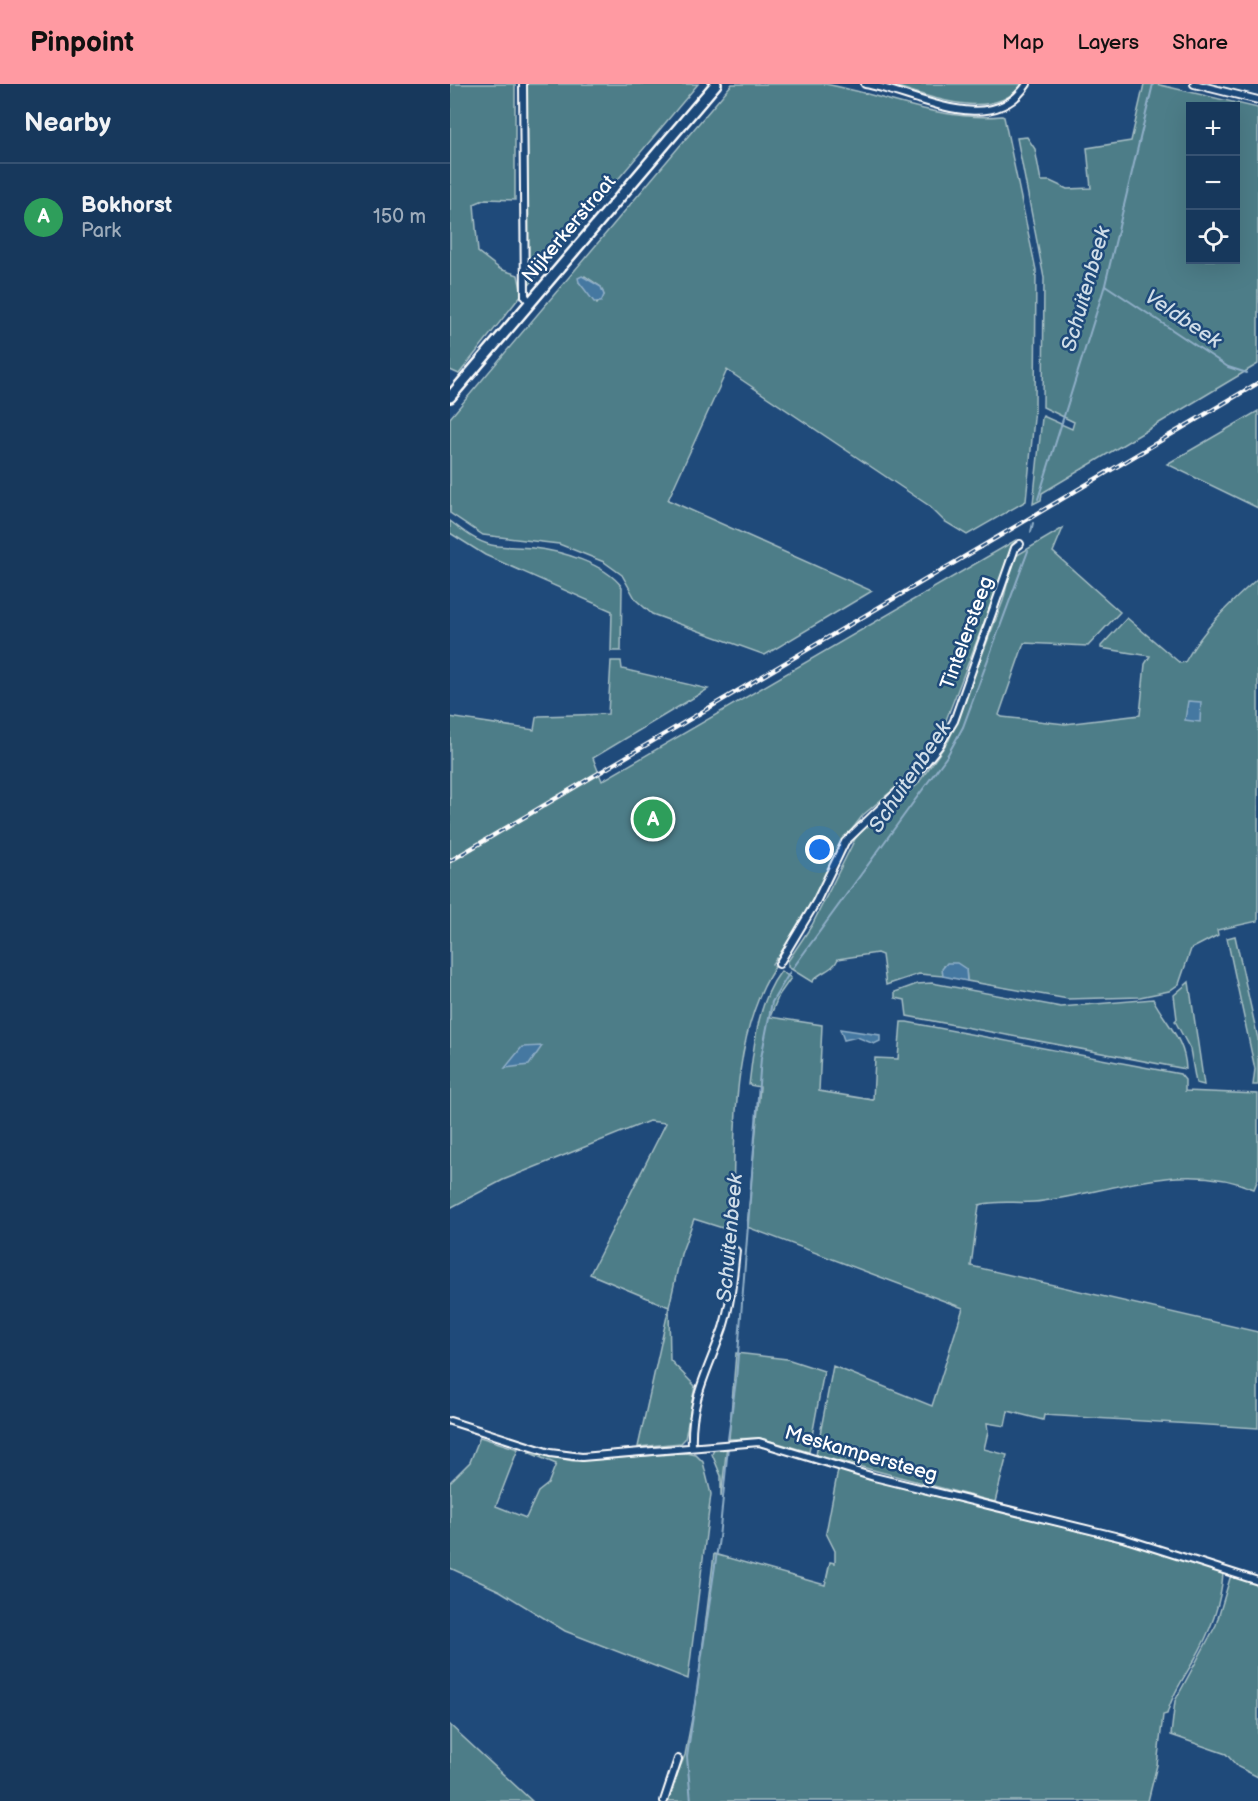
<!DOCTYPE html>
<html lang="en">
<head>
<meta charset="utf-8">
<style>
  body { margin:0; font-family:"Balsamiq Sans",sans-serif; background:#203f62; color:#f1f3f6 }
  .controls { position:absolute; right:18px; top:18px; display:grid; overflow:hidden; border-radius:0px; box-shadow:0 6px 24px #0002 }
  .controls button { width:54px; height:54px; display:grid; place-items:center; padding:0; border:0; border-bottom:2px solid #365272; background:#17385c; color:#f1f3f6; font:30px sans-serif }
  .you { position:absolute; left:370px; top:766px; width:21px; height:21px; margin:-15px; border:4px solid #fff; border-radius:50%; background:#1a73e8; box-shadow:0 0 0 9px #1a73e833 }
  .badge { display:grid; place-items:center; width:39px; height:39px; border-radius:50%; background:#ff9aa2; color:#fff; font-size:20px; font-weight:700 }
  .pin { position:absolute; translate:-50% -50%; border:3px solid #fff; box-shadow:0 2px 6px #0006 }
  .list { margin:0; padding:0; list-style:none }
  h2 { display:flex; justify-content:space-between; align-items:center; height:78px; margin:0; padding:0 24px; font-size:26px }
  h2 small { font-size:20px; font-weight:400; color:#9eacbb }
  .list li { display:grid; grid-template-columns:39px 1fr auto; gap:18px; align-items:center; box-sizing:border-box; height:108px; padding:0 24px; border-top:2px solid #365272 }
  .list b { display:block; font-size:22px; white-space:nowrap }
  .list p { margin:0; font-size:20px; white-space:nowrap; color:#9eacbb }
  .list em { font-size:20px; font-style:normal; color:#9eacbb }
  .icon { flex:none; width:33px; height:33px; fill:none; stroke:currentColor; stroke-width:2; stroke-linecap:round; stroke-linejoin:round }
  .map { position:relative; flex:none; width:808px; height:1717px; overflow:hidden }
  header { display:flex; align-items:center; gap:36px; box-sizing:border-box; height:84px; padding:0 30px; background:#ff9aa2; color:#111 }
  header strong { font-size:28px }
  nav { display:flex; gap:33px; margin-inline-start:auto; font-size:21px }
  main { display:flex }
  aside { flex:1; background:#17385c }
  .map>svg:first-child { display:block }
  .green { fill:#4d7d88; stroke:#a6bec4; stroke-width:1.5; fill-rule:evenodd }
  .water { fill:#4478a1; stroke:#8faec7; stroke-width:1.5 }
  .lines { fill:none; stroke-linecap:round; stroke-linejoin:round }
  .stream { stroke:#8faec7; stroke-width:2 }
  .street-casing { stroke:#fff; stroke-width:10 }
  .primary-casing { stroke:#fff; stroke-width:14 }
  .street { stroke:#1f4a7a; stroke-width:6 }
  .primary { stroke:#1f4a7a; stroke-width:9 }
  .rail-casing { stroke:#fff; stroke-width:4.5 }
  .rail { stroke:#1f4a7a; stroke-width:2; stroke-dasharray:7; stroke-linecap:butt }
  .labels { text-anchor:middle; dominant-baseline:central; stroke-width:5; stroke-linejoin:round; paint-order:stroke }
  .street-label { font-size:20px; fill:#fff; stroke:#1f4a7a }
  .water-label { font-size:21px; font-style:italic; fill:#d0dde8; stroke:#1f4a7a }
</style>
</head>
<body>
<header>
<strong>Pinpoint</strong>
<nav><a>Map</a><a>Layers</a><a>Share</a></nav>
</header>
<main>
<aside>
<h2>Nearby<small></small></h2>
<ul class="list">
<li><span class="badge" style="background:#2e9e5b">A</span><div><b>Bokhorst</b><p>Park</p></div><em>150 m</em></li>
</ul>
</aside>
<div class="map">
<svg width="808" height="1717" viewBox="0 0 808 1717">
  <rect width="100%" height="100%" fill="#1f4a7a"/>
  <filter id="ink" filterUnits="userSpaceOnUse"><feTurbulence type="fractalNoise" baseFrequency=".0167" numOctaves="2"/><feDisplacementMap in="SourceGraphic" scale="12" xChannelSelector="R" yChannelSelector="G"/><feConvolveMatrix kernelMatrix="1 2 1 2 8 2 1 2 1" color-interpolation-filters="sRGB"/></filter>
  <g filter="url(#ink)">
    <!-- green -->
    <path class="green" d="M0,0H65V116L36,115L24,120L28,168L50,185L68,191L72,210L9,290L0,286Z
      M74,0H248L76,205Z
      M282,0C311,0 348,0 375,0C435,11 490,38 552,32L554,33L586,186L585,324L576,417L517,451L494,437L478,421L277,286L218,416L422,507L315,571L202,530L186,516L172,491L154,478L109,460L33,451L0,429V334ZM135,192L151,203L154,211L147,220L129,198Z
      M438,0H573C541,40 477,11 438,0Z
      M694,0H706L808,24V280L592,409L591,416L583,420L592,334L593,332L622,345L624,338L593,323L594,194L567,54L577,53L585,65L591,97H600L617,105L641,104L637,64L681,57ZM786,22V176H740V22Z
      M808,327V424L717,380Z
      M0,437C12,446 25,457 41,461C54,464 69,462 83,464C111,467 154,479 172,503L171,567H161L162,527L35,471L0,449Z
      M613,444L603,468L670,528L638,562L574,559L549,631L552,633L615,640L690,631L695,580L700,572L651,564V562L677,534L730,579L735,578C753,545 780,519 808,494V837L767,846L768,851L741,865L729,900L719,907L690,913L618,915L517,897L516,885L494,882L493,892L469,890L436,901L432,871L427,869L388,875C383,887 368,888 362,898L338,883V877L362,841L405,755L418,739L467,701L499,656L553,517L564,473Z
      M566,456L491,649L479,668L455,691L456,695L413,731L397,752L330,875L326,874L322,880L325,883C278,955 286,1063 282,1147L244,1135L231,1170L219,1223L220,1276L245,1302L235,1355L231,1359L188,1363L219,1223L140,1190L216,1039L199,1037L53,1096L0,1124V633L84,646L86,634L89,632L158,630L161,577H171L172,585L258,605L143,674L152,697Z
      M785,852L808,955V1001H803L805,985L777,854Z
      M331,887L341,894L329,911L320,933L372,941L369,1007L423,1016L425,974L448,975L451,938H457L730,990L735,996V1007L808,1010V1095L804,1105C734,1075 662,1108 593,1117C571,1121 550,1115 529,1121L521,1182L808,1248V1344L594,1331L593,1336L558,1327L555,1342L537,1339L538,1348L534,1365L557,1371L545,1418L366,1371L383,1282L482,1322L513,1224L297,1143L310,1003L299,1001C304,962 307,919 331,887Z
      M739,898L754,1001L746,999L740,965L725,937L727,935L724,911Z
      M482,899L611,923L703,915C716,940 735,955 736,985L457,932L455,916L445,914V908L467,900Z
      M286,1269L337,1275L374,1287L359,1368L310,1354L279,1355Z
      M30,1353L68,1365L46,1422L76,1434L88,1408L98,1400L106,1380L78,1368L123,1377L237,1369L246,1371L253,1378L261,1410L238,1595L115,1547L50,1507L0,1484V1398L20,1378Z
      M277,1361L271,1413V1392L262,1370L265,1364Z
      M388,1386L691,1463L773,1489C771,1522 759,1551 743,1578C733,1595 722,1611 717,1630L713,1631L707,1681L698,1717H216L235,1671L247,1608L264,1470L375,1501L380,1478L385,1479V1467L376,1449Z
      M781,1491L808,1501V1693L788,1683L776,1670L721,1651L725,1617L766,1541Z
      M0,1641L82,1717H0Z"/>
    <!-- water -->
    <path class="water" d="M132,192L151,203L154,211L151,218H144L129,198L128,194Z
      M738,617L751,618L750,638L735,636Z
      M497,879H507L516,885L517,897L493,892L492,885Z
      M390,945L430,951V957L424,960L407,953L394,956Z
      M92,962L79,981L55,984L72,963Z"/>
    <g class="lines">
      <!-- stream -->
      <path class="stream" d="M655,201L778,283L797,289
        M588,415L655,201L703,0
        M581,448L583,439
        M343,884L497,672L513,643L578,467
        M278,1355L286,1296L311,974L322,918L340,888
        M241,1717L237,1673L269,1454L278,1363"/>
      <defs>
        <path id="street" d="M73,0L75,212L80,218
          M415,0C464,8 541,56 577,0
          M744,0L808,16
          M329,880L366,818L395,758L468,688L489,662L504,637L565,464L570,460
          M0,1337L100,1369L132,1373L309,1358L424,1393L673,1454L808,1497
          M242,1363C240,1315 258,1287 273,1244C281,1219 283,1193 286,1167
          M214,1717L228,1675"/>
        <path id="primary" d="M0,313L266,0"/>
      </defs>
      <!-- street casing -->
      <use href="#street" class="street-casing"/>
      <!-- primary casing -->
      <use href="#primary" class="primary-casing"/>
      <!-- street -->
      <use href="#street" class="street"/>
      <!-- primary -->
      <use href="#primary" class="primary"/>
      <defs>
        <path id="rail" d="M0,777L808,299"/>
      </defs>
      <!-- rail casing -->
      <use href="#rail" class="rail-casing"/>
      <!-- rail -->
      <use href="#rail" class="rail"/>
    </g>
  </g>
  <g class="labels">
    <!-- street labels -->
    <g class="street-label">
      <text transform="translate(119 145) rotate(-50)">Nijkerkerstraat</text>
      <text transform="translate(517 549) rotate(-70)">Tintelersteeg</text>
      <text transform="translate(411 1370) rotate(16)">Meskampersteeg</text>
    </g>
    <!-- water labels -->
    <g class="water-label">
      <text transform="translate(636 205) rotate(-74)">Schuitenbeek</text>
      <text transform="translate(733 235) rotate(34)">Veldbeek</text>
      <text transform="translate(460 693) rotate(-56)">Schuitenbeek</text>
      <text transform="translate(280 1154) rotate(-85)">Schuitenbeek</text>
    </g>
  </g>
</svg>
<div class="controls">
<button>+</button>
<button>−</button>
<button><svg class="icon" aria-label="locate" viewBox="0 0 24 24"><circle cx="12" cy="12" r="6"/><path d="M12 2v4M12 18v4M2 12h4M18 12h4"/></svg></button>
</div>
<div class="you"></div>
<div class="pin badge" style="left:203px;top:735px;background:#2e9e5b">A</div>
</div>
</main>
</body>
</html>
